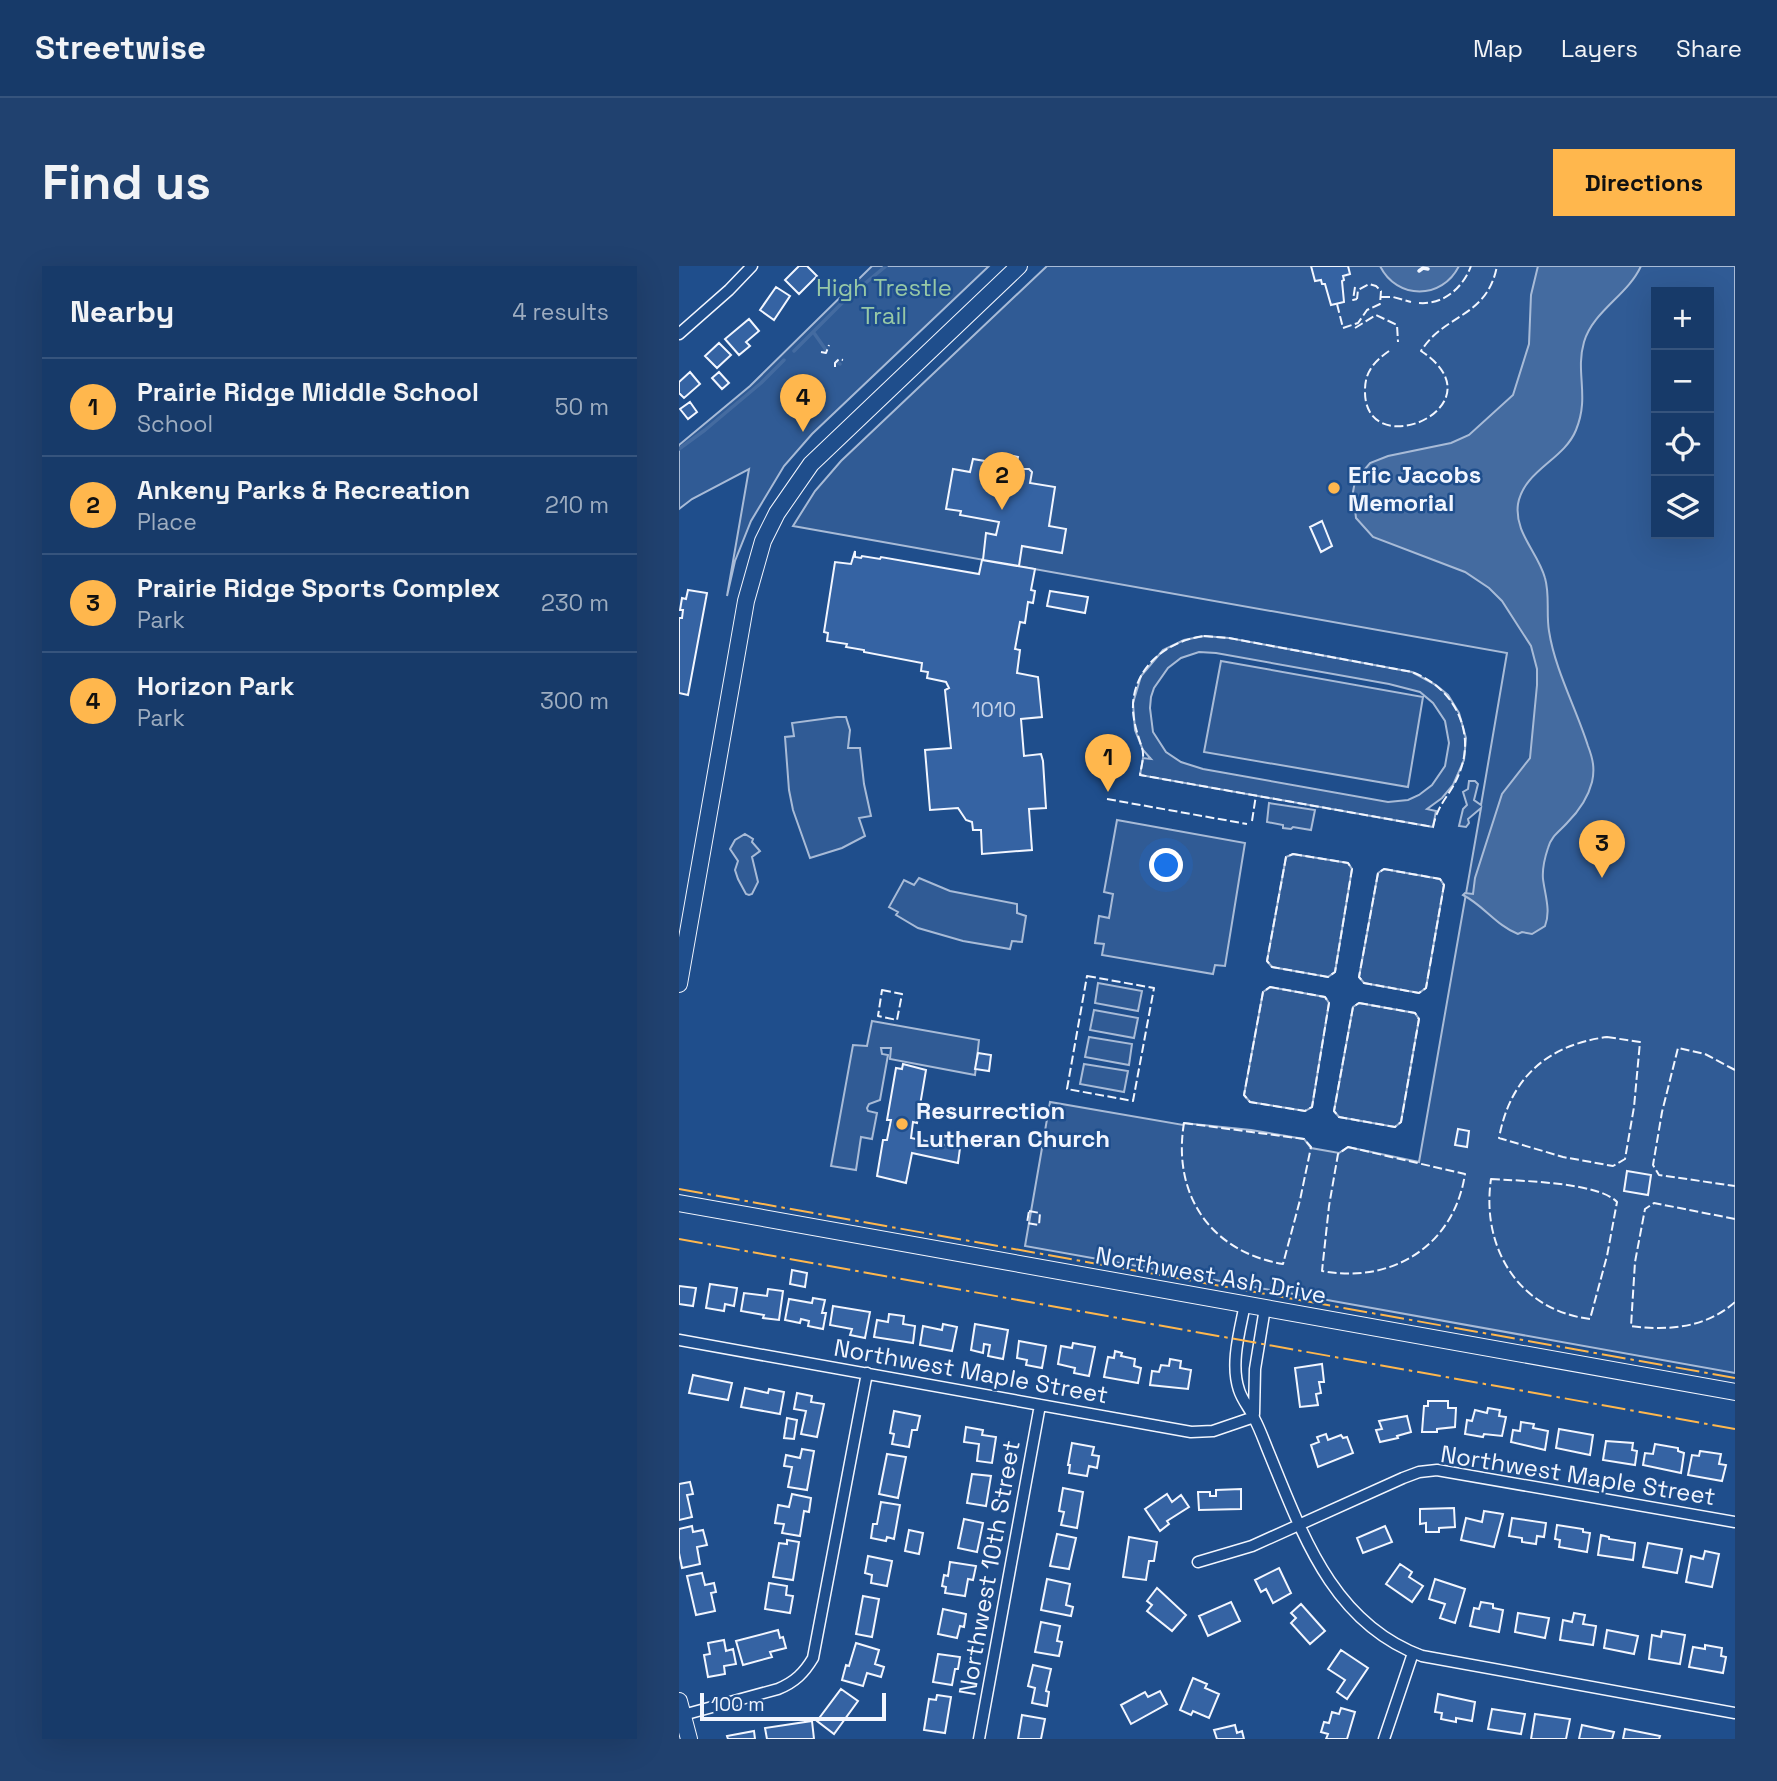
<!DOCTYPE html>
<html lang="en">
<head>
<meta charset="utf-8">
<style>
  body { margin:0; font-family:"Space Grotesk",sans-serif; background:#20416f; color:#f1f3f6 }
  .controls { position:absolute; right:21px; top:21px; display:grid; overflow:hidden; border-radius:0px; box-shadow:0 7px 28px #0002 }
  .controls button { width:63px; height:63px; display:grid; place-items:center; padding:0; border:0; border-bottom:2px solid #36547d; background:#173a69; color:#f1f3f6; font:35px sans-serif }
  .scale { position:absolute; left:21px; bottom:18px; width:186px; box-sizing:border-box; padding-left:7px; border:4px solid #f2f6ff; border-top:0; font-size:19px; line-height:24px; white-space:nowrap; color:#f2f6ff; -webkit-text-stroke:5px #1f4e8c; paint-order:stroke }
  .you { position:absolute; left:488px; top:600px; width:24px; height:24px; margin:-18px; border:5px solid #fff; border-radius:50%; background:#1a73e8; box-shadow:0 0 0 10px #1a73e833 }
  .badge { display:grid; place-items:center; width:46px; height:46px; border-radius:50%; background:#ffb74d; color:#111; font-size:23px; font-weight:700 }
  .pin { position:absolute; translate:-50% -58px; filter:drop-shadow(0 2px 4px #0008) }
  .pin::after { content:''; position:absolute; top:37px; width:24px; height:21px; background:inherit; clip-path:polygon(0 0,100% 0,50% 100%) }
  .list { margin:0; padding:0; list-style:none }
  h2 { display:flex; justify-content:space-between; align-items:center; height:91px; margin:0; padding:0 28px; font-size:30px }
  h2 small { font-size:23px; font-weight:400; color:#9eadc0 }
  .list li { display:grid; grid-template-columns:46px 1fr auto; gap:21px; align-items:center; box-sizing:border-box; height:98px; padding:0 28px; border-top:2px solid #36547d }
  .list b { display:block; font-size:26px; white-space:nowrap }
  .list p { margin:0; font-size:23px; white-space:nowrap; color:#9eadc0 }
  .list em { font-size:23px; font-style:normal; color:#9eadc0 }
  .icon { flex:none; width:38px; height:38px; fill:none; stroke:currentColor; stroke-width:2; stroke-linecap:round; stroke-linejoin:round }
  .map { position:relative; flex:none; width:1056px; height:1473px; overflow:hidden; border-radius:0px }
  header { display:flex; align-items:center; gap:42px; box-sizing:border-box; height:98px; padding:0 35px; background:#173a69; border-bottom:2px solid #36547d }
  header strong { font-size:33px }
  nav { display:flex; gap:38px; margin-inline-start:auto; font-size:24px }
  .intro { display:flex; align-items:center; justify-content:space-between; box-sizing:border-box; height:168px; padding:0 42px }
  h1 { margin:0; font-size:49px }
  .button { padding:18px 32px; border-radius:0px; background:#ffb74d; color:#111; font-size:24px; font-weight:700 }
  main { display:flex; gap:42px; padding:0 42px }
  aside { flex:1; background:#173a69; border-radius:0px; box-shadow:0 7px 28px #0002 }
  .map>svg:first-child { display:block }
  .built { fill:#305b95; stroke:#a8bbd7; stroke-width:2; fill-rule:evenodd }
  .water { fill:#446ba0; stroke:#a8bbd7; stroke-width:2 }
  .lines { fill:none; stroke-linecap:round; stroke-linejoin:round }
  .stream { stroke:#446ba0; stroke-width:3.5 }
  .building { fill:#3563a3; stroke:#f2f6ff; stroke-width:2 }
  .street-casing { stroke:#f2f6ff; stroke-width:13 }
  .secondary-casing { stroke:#f2f6ff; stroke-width:18 }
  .street { stroke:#1f4e8c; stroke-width:10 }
  .secondary { stroke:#1f4e8c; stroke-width:16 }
  .fence { stroke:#f2f6ff; stroke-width:2; stroke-dasharray:9 3.5; stroke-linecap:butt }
  .wall { stroke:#f2f6ff; stroke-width:3.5 }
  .power { stroke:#ffb74d; stroke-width:2; stroke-dasharray:24 5 3.5 5; stroke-linecap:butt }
  .poi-dot { fill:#ffb74d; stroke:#1f4e8c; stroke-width:2.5 }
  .labels { text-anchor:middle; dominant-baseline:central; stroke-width:5; stroke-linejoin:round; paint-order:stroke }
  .number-label { font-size:21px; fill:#c3d1e8 }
  .park-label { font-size:24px; fill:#97c8a6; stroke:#1f4e8c }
  .poi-label { font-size:24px; font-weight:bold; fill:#f2f6ff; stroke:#1f4e8c; text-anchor:start }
  .street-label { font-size:24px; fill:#f2f6ff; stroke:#1f4e8c }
</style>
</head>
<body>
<header>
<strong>Streetwise</strong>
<nav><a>Map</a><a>Layers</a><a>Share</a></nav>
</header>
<div class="intro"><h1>Find us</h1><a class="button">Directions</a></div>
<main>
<aside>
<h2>Nearby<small>4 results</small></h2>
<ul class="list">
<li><span class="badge">1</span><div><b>Prairie Ridge Middle School</b><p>School</p></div><em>50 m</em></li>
<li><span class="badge">2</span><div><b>Ankeny Parks &amp; Recreation</b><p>Place</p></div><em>210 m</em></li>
<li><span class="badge">3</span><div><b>Prairie Ridge Sports Complex</b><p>Park</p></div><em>230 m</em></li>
<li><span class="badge">4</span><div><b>Horizon Park</b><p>Park</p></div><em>300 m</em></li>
</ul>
</aside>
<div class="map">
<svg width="1056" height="1473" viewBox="0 0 1056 1473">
  <rect width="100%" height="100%" fill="#1f4e8c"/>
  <!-- built -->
  <path class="built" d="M193,0H310L133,168L105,200L72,255L56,295L48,330L70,203L13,233L0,243V179L71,120Z
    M368,0H1056V1107L346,980L371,836L504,859L505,857L572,864L625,873L632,882L660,887L669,881L740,896L802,542L789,553L790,557L787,561L780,560L784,543L788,539L784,526L789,523L790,515H796L799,518L795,534L802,539L828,387L114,260L136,225L162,195ZM977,26H1030V268H977Z
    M525,370L550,372L733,406L757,419L769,429L780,447L787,472L785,494L774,519L763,532L748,543L757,545L754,561L461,509L464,492L472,493L464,484L456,464L454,437L462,410L484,384L505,374ZM520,386L537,387L710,418L741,426L754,437L766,455L770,477L766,500L753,519L740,529L729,534L709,536L524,503L502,496L487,486L474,466L471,442L472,431L475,422L489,402L502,392Z
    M542,395L744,431L729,521L525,486Z
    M158,451H167L171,464L169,482H181L185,518L192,550L180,552L186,570L163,582L131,592L114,544L110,524L106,471L115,470L113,457Z
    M590,537L636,544L632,564L614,561L612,563L604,562V559L588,556Z
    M438,554L566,577L546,700L536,699L534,708L423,689L425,678L416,677L420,650L430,652L434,628L425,626Z
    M66,568L74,573L73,576L81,585L73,591L79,616L73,628L70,629L67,628L59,613L56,604L59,595L51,583L56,574Z
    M614,588L669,597L673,603L656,706L649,711L593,701L588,695L607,591Z
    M705,603L761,613L765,619L747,722L740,727L685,717L680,711L699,607Z
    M240,612L271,625L338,638V647L347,650L343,676L333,675L331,683L284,675L239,662L217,649L219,646L210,641L225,614L235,619Z
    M419,717L463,725L459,745L416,737Z
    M591,721L646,731L650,737L633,841L626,845L571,836L565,829L584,726Z
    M680,737L736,747L740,753L722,856L716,861L660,851L655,845L674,741Z
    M415,744L459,752L455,772L411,764Z
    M193,755L300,774L296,809L211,793L212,782H202L203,788L209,789L201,834L190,838L188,842L189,845L198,847L193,873L182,871L177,904L152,900L174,779L188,780Z
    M410,771L453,778L450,799L406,791Z
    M405,798L449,805L445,826L401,818Z"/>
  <!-- water -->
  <path class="water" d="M701,0H780C763,34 718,34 701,0Z
    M859,0H962C949,29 914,45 905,76C896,107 911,130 897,164C885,194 845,204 839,238C835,267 859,286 866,312C871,329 867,347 870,365C876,404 897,442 909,480C914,493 916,503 913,516C909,532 899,546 888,557C881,565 872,570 869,582C866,591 863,602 864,613C866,629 872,645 866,660L853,668L843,666L839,668C818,660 804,639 784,629L786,627L794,628L796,612L823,528L851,492L858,419V403L852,380L823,335L810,322L786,306L694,271L677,252L674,226L676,215L691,197L709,190L772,177L790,169L834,129L850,78L852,29Z"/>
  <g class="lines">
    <!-- stream -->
    <path class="stream" d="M135,67L147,84
      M115,85L166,34L207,0
      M158,96L161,98
      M0,183L26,164L82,117L105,94"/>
  </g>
  <!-- building -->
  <path class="building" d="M120,0H128L138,10L120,28L106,14Z
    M632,0H669L671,8L664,10L665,14L663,15L665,36L652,39L646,18H643L642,14L636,15Z
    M97,21L111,30L95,54L81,44Z
    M70,53L80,65L67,76L71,80L60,89L46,73Z
    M40,77L52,89L38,102L26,90Z
    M11,106L21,118L5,132L0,127V116Z
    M40,106L50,117L43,123L33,112Z
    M11,136L18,146L9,153L1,143Z
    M330,189L339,191L335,210L343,212L344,203H350L353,206L351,217L376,221L370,260L387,263L383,287L343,280L340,300L304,294L307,267L317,269L320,256L281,249L282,245L267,243L274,203L291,206L294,193L329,199Z
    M643,255L653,280L642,286L631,261Z
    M176,285V291L182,292L183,290L201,293L202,291L300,308L303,294L356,303L352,324L356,325L354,337L349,336L346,357L341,356L336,383L341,384L338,407L359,411L363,451L342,453L345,490L362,488L364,495L367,542L350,543L353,584L303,588L302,564H294L293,556L287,554L279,542L251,544L246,484L272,482L266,424L270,422L267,416L248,412L249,406L242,405L243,397L185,386V384L167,381L168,378L148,375L149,367L145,366L156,296L172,298Z
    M9,324L28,327L9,429L0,427V352H3L4,344H1L3,332L7,333Z
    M371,325L409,331L406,347L368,340Z
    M299,787L312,789L310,805L296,803Z
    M224,798L247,804L238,857L234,856L232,872L281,882L279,897L233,887L227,917L198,910L204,874H208L212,854H208L217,802L223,803Z
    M779,863L790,865L788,881L776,879Z
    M948,905L972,909L969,929L945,925Z
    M113,1004L128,1007L126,1021L111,1018Z
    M31,1018L58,1022L55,1040L46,1038L45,1045L27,1042Z
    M0,1020L17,1022L14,1040L0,1038Z
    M89,1023L104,1025L100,1054L84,1052L85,1049L62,1045L65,1027L88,1030Z
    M134,1032L146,1034L143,1047H147L144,1063L129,1060L130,1055L122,1053L121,1057L106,1054L110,1033L133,1037Z
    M154,1040L191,1046L186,1072L171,1069L173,1063L151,1059Z
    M210,1048L225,1050L224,1058L236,1060L234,1077L195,1071L198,1054L209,1056Z
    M264,1058L278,1061L273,1085L241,1079L244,1060L263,1064Z
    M296,1058L329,1064L324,1093L309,1090L311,1079L305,1078L304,1087L292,1084Z
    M340,1075L367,1080L363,1102L347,1099L348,1094L338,1092Z
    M394,1077L416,1081L410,1110L395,1107L396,1102L379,1098L382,1080L393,1082Z
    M436,1085L443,1087L442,1090L456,1093L455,1100L462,1102L459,1117L425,1111L429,1091L435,1092Z
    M491,1093L502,1095L501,1102L512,1104L509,1123L471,1119L473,1105L480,1106L482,1099L490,1100Z
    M643,1098L645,1116H640L642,1127L637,1128L639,1139L621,1141L616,1102Z
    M14,1109L53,1117L49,1134L10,1127Z
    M66,1122L89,1127L90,1123L105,1126L101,1148L62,1141Z
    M118,1127L133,1130L132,1136L145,1138L138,1171L122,1168L127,1145L115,1143Z
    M749,1135H769V1142H777L776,1161L758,1163V1166H743L745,1140H749Z
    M809,1142L821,1144L820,1150L827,1151L823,1170L805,1168L804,1171L786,1168L788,1154L793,1155L796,1144L808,1147Z
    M215,1145L241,1150L238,1164H233L230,1181L213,1178L215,1168L211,1167Z
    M728,1150L732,1166L718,1170L719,1172L701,1176L697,1164L703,1163L700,1155Z
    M108,1152L118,1154L115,1173L105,1172Z
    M842,1156L855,1158L854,1162L869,1165L866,1184L832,1176L834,1164L841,1165Z
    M287,1161L304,1164L303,1169L317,1171L313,1197L298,1195L300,1178L285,1176Z
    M880,1163L914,1169L911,1189L877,1182Z
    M647,1168L649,1174L662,1169L664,1172L668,1171L674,1187L639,1201L632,1179L640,1176L638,1171Z
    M927,1175L954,1177L953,1184L958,1185L956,1199L924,1194Z
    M393,1177L415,1181L413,1189L420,1190L418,1202L410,1200L408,1210L390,1207L391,1199H389Z
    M976,1178L999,1182V1185L1005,1187L1002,1207L964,1199L966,1187L974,1188Z
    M123,1183L135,1185L128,1224L109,1221L113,1201L105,1200L107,1189L121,1192Z
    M1021,1185L1042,1188L1040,1198L1047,1199L1043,1215L1009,1209L1013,1189L1020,1190Z
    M208,1188L227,1191L219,1232L200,1228Z
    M293,1208L312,1210L307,1240L288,1237Z
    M11,1216L14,1228L8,1229L13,1251L0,1254V1218Z
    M384,1222L404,1226L398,1262L382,1259L385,1246L380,1245Z
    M562,1223V1243L520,1244L519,1226H531V1230H537V1224Z
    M113,1228L132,1232L130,1246L125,1245L121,1270L103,1267L105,1258L96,1257L99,1239L110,1241Z
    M488,1228L493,1236L502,1229L510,1241L488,1255L490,1258L481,1265L466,1243Z
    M202,1236L221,1239L215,1273L208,1271L207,1275L192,1272L194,1258H198Z
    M775,1242L776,1261L760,1262V1266H747V1257L741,1258V1243Z
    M805,1245L824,1248L815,1281L782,1274L787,1252L803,1256Z
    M833,1252L867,1257L865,1271L858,1270L857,1278L843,1276V1272L830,1270Z
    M285,1253L304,1257L298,1286L279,1282Z
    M878,1259L904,1263V1266L911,1267L908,1286L880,1281L881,1274L876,1273Z
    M13,1260L14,1266L24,1264L28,1279L18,1281L21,1298L3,1302L0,1287V1263Z
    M706,1260L713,1276L684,1287L678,1272Z
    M230,1264L244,1267L240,1288L226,1285Z
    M378,1268L397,1272L390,1303L371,1300Z
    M922,1269L930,1271V1273L956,1277L954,1294L919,1289Z
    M450,1271L478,1276L475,1295H470L467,1314L444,1311Z
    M108,1274L120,1276L114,1314L94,1311L100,1277L108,1278Z
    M969,1277L1003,1283L998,1307L964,1301Z
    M1026,1285L1040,1288L1033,1321L1007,1316L1012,1290L1024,1293Z
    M189,1290L213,1295L208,1320L192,1317L193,1309L186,1307Z
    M271,1296L297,1300L294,1314L289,1313L286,1330L266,1327L267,1321L263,1320L265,1309L269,1310Z
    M721,1298L733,1306L730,1311L744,1320L733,1336L707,1318Z
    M600,1302L612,1327L594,1337L587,1323L582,1326L576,1314Z
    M23,1307L26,1319L35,1317L37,1326L32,1327L36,1345L17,1349L8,1310Z
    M368,1313L391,1318L387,1339L394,1341L392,1350L362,1344Z
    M756,1313L786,1323L776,1357L761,1352L766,1338L750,1333Z
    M90,1317L108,1320L107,1329L114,1330L111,1347L86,1343Z
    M478,1322L507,1349L493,1365L468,1345L473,1339L468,1335Z
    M184,1330L200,1333L193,1371L177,1368Z
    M552,1336L561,1355L529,1370L520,1350Z
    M802,1336L814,1338V1342L824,1344L820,1366L791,1360L795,1342L800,1343Z
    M622,1338L646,1365L631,1378L612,1357L617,1352L612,1347Z
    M264,1343L287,1348L285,1361L281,1360L278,1372L259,1368Z
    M839,1347L870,1352L866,1372L836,1366Z
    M895,1347L906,1349L904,1358L917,1360L914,1379L881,1374L884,1354L893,1356Z
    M362,1356L381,1360L378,1375L383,1376L380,1390L356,1386Z
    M99,1364L101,1372L104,1371L107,1382L91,1386L93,1391L64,1399L57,1375Z
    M928,1364L959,1370L955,1388L925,1382Z
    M983,1365L1006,1369L1001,1398L970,1393L973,1369L982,1371Z
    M45,1374L47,1385L54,1383L57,1398L45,1400L46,1408L29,1411L25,1389L31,1388L29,1377Z
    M177,1377L200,1384L196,1398L205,1401L202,1411L188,1407L184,1420L163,1414L167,1399L170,1400Z
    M1026,1379L1043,1382L1042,1390L1047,1391L1044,1407L1010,1401L1014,1381L1026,1383Z
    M662,1384L689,1402L668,1433L658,1426L666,1414L649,1403Z
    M259,1388L281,1391L279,1403H276L273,1419L254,1416Z
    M354,1399L372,1403L367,1425L370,1426L368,1440L353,1437L356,1422L349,1420Z
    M514,1412L528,1418L526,1422L540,1428L530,1452L514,1445L512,1449L501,1444Z
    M162,1423L179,1435L155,1468L138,1455Z
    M481,1425L488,1438L452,1458L442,1439L466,1426L469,1431Z
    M759,1428L796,1436L793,1455L777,1452V1456L762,1453L763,1447L756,1446Z
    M258,1429L272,1431L266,1467L245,1464L250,1433L257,1434Z
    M662,1442L676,1446L668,1473H647L649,1468L642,1466L645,1456L650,1457L653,1446L660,1448Z
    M813,1443L846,1448L842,1468L809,1463Z
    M856,1448L891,1453L887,1473H852Z
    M343,1449L366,1453L362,1473H339Z
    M133,1455L135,1473H88L86,1462Z
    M556,1459L558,1467L563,1465L565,1473H538L535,1464Z
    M903,1459L935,1466L933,1473H900Z
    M946,1463L981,1470L980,1473H944Z
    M75,1465L76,1473H49L48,1470Z"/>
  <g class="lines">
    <defs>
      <path id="street" d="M0,68L50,24L73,0
        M566,1038C561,1064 551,1098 560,1124C563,1134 571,1143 575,1152C581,1163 585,1175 590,1187C623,1267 653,1357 743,1390L1056,1447
        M0,1074L512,1166L534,1165L575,1151
        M575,1148L576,1103L586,1042
        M519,1296L573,1280L724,1212L740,1206L758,1204L1056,1256
        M4,1449L99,1423C116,1416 125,1407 134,1392L188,1107
        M300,1473L361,1139
        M705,1473L734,1387"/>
      <path id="secondary" d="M0,718L67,335L84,275L98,247L132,198L340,0
        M0,937L1056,1126
        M0,1435L10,1473"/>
    </defs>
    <!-- street casing -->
    <use href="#street" class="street-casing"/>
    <!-- secondary casing -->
    <use href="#secondary" class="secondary-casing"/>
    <!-- street -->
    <use href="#street" class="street"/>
    <!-- secondary -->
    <use href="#secondary" class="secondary"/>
    <!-- fence -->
    <path class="fence" d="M676,21L674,34L678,33
      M702,31H714L732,36
      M740,37C764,39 784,22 792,0
      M658,38L664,62
      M664,62L679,57L688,44L701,38L702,25L697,20L690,18L679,24L678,33
      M676,62L697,49L718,59L719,76
      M710,85C696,95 686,105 686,124C684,201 826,140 742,85C766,47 808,52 818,0
      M142,86L147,87L150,79
      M156,101V97L160,93L164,94
      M525,370L550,372L733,406C774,421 798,465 780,508C772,529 759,536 754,561L461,509C462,501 466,490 463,482C459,469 455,459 454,445C452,404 486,375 525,370Z
      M428,533L568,558
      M573,555L577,529
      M614,588L669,597L673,603L656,706L649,711L593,701L588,695L607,591Z
      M705,603L761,613L765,619L747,722L740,727L685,717L680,711L699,607Z
      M408,710L475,722L454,835L388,823Z
      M591,721L646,731L650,737L633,841L626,845L571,836L565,829L584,726Z
      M203,724L223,728L218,754L199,750Z
      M680,737L736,747L740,753L722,856L716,861L660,851L655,845L674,741Z
      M928,771L961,776L955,841L946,893L934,900L884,891L820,872C831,812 868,779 928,771Z
      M1056,804L1026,788L999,782L983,846L974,899L980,909L1056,920
      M505,857L625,873L632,881L621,934L604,998C532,986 493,929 505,857Z
      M669,881L786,908C775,980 713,1018 643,1005L650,940L659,888Z
      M812,913C841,915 919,916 938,936L928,990L911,1053C839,1044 802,981 812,913Z
      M350,945L361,947L360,959L348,957Z
      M1056,953L975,937L966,943L956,996L952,1060C989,1065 1027,1062 1056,1036"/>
    <!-- wall -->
    <path class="wall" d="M740,5L744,2L749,3"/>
    <!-- power -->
    <path class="power" d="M0,923L1056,1112
      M0,973L1056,1163"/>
  </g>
  <!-- markers -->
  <g class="poi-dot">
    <circle cx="655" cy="222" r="7"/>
    <circle cx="223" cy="858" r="7"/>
  </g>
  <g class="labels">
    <!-- number labels -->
    <g class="number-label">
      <text x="315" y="443">1010</text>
    </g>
    <!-- park labels -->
    <g class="park-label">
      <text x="205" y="21">High Trestle<tspan x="205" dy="28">Trail</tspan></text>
    </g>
    <!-- poi labels -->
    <g class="poi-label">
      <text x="669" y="208">Eric Jacobs<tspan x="669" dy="28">Memorial</tspan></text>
      <text x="237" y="844">Resurrection<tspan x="237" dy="28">Lutheran Church</tspan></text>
    </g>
    <!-- street labels -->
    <g class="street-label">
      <text transform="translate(532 1009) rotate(10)">Northwest Ash Drive</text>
      <text transform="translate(292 1105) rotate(10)">Northwest Maple Street</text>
      <text transform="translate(899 1209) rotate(9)">Northwest Maple Street</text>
      <text transform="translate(310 1302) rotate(-80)">Northwest 10th Street</text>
    </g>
  </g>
</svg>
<div class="controls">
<button>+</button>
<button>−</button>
<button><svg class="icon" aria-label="locate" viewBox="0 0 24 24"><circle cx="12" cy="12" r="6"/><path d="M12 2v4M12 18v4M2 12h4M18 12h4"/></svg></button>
<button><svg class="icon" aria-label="layers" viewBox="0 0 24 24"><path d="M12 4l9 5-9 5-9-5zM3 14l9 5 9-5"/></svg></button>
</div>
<div class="scale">100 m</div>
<div class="you"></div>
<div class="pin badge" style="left:429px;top:526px">1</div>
<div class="pin badge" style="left:323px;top:244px">2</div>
<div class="pin badge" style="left:923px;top:612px">3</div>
<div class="pin badge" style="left:124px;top:166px">4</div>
</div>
</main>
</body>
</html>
